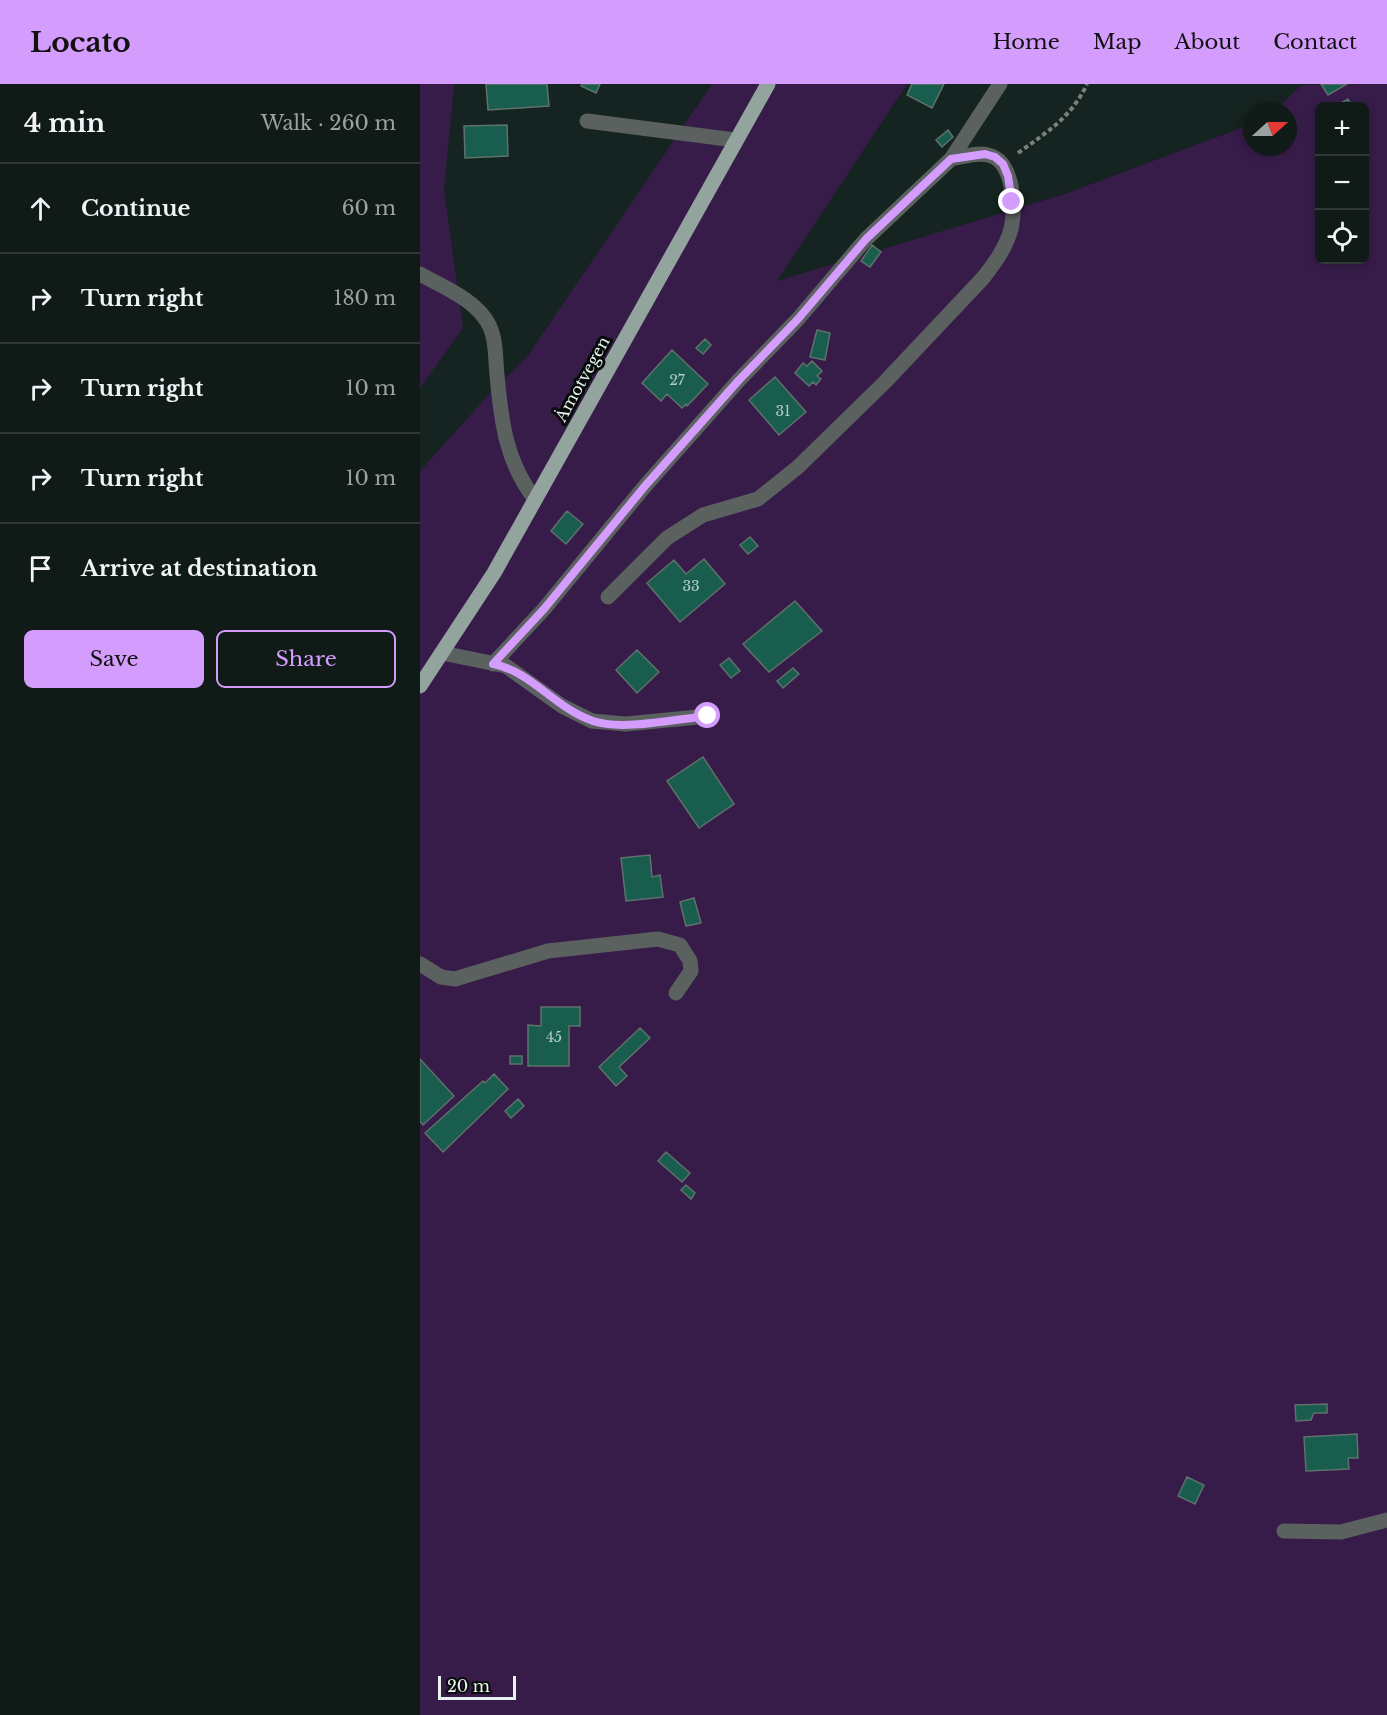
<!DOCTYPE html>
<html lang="en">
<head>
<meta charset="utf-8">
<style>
  body { margin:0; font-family:"Libre Baskerville",serif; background:#192421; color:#f1f3f6 }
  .controls { position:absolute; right:18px; top:18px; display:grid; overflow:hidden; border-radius:9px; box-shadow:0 3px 9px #0003 }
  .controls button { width:54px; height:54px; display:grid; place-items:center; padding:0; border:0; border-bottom:2px solid #303937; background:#101b18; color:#f1f3f6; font:30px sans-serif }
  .compass { position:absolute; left:823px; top:18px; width:54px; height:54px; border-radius:50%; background:#101b18; box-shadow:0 3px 9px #0003; rotate:69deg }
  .scale { position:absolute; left:18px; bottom:15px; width:78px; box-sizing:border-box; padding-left:6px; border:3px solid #e8f2ef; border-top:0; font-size:16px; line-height:21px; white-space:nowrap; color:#e8f2ef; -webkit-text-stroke:4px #060b0a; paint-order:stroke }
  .stop { position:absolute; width:18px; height:18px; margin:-14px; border:4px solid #d49cfc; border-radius:50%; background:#fff }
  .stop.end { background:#d49cfc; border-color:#fff; box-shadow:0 2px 6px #0008 }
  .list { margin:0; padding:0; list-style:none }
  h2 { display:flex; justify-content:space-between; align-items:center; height:78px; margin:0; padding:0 24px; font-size:26px }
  h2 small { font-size:20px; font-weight:400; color:#9ca1a2 }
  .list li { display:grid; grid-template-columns:39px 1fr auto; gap:18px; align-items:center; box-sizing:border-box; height:90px; padding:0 24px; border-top:2px solid #303937 }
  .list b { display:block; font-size:22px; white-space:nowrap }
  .list em { font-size:20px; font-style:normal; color:#9ca1a2 }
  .actions { display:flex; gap:12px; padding:18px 24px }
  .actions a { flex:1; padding:14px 0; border:2px solid #d49cfc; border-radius:9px; text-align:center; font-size:21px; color:#d49cfc }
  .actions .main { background:#d49cfc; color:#111 }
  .icon { flex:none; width:33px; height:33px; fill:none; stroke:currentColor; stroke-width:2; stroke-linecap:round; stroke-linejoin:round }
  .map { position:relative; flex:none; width:967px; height:1631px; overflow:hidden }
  header { display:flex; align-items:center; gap:36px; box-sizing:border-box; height:84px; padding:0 30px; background:#d49cfc; color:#111 }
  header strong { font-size:28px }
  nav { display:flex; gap:33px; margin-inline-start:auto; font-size:21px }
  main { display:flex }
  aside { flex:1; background:#101b18 }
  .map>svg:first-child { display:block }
  .green { fill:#371c49; fill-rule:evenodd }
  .building { fill:#185d4e; stroke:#5f716b; stroke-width:1.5 }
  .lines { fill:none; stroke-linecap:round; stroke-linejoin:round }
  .path { stroke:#75827e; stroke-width:4; stroke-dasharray:4.5 3; stroke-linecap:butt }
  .minor { stroke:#5a615f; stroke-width:15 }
  .major { stroke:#93a39e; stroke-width:15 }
  .route { stroke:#d49cfc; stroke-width:8 }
  .labels { text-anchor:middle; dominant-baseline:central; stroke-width:6; stroke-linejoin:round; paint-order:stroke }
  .number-label { font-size:14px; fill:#b4cdc7 }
  .street-label { font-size:16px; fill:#e8f2ef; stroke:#060b0a }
</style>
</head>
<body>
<header>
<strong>Locato</strong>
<nav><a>Home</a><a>Map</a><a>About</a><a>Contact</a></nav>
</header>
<main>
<aside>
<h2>4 min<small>Walk · 260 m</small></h2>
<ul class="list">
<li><svg class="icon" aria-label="ahead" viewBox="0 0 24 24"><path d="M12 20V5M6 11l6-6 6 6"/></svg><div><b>Continue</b></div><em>60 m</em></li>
<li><svg class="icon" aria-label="right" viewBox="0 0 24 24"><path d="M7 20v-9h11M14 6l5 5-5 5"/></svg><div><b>Turn right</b></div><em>180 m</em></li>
<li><svg class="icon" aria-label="right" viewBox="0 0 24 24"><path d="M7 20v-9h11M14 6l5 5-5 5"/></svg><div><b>Turn right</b></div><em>10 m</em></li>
<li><svg class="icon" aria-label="right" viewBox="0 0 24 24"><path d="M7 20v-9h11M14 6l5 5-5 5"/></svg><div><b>Turn right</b></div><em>10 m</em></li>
<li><svg class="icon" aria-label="arrive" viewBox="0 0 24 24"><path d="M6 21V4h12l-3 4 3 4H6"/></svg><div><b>Arrive at destination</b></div></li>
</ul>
<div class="actions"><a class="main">Save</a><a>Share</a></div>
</aside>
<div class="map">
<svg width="967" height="1631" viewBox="0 0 967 1631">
  <rect width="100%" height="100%" fill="#152420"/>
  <!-- green -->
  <path class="green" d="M0,0H34L24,106L43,244L0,304Z
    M292,0H487L357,197L645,110L832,40V63H868V27H854L882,1L967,0V1631H0V387L71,308L107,273ZM900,22H944V176H900Z"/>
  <!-- building -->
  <path class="building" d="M66,0H127L129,22L68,26Z
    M162,0H180L176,9L161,2Z
    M492,0H524L512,24L487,11Z
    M901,0H927L908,11Z
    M928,15L932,22H920L919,20Z
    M87,41L88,72L45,74L44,42Z
    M528,46L533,53L522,63L516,56Z
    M452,161L461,168L450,183L441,177Z
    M397,246L410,249L405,276L390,273Z
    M285,255L291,261L283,270L276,264Z
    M252,266L288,300L267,322L266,320L262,324L247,310L241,317L222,299Z
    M392,277L402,287L397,292L401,295L396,301L393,298L389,302L375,289L383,279L387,282Z
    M355,293L386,328L359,351L329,316Z
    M147,427L163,440L146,460L131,447Z
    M330,453L338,462L328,470L320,461Z
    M284,475L305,500L260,538L227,499L254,476L266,490Z
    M375,517L402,547L349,588L323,560Z
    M217,566L239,588L217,609L196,586Z
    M309,574L320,587L311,594L300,581Z
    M373,584L379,590L363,604L357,597Z
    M283,673L314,720L279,744L247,697Z
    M230,771L232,793L240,791L243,813L206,817L201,774Z
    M274,814L281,839L266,842L260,818Z
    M121,923H160V942H149V982H108V941L121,942Z
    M220,944L230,954L199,983L207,992L196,1002L179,983Z
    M90,972H102V980H90Z
    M0,975L34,1012L3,1041L0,1037Z
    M74,990L88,1005L23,1068L5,1049L63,997L65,999Z
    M98,1015L104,1022L91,1034L85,1027Z
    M246,1068L270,1089L262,1098L238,1077Z
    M266,1101L275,1109L271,1115L261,1106Z
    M907,1320V1329H894L891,1336L876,1337L875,1321Z
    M937,1350L938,1374H928L929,1385L886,1387L884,1353Z
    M767,1393L784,1401L775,1420L758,1412Z"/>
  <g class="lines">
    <!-- path -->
    <path class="path" d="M598,69C627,48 651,34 667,0"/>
    <!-- minor -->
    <path class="minor" d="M167,37L315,56
      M0,190C21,202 49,213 64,233C77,249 75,272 77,291C81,336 86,379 115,415
      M188,513L247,454L283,431L338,415L378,383L464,299L563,194C574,180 586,164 591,145C596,125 594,76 568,71C557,68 542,73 531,75
      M22,569L86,582L142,622L172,637L206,640L288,632
      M73,580L124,525L225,402L319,296L378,235L446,155L531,75L580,0
      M0,880L21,893L35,895L128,867L238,855L260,861L270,877L271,887L256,909
      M864,1447L921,1448L967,1436"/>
    <!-- major -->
    <path class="major" d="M0,602L74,489L348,0"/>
  </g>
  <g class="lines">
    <!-- route -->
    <path class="route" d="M288,632C256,635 202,647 173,637C136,625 111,587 73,580L124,525L225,402L319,296L378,235L446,155L531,75L565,70L575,73L583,80L588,92L592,118"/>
  </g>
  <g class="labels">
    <!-- number labels -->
    <g class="number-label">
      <text x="257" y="296">27</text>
      <text x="363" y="327">31</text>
      <text x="271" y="502">33</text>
      <text x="134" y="953">45</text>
    </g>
    <!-- street labels -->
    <g class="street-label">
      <text transform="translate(162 295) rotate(-61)">Åmotvegen</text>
    </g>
  </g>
</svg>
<div class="controls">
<button>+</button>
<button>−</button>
<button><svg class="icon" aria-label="locate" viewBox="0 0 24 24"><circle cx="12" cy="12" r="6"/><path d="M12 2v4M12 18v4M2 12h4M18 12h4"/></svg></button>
</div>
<svg class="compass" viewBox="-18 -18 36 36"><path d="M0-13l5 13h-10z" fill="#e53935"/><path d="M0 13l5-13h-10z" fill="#9ca1a2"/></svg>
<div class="scale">20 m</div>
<div class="stop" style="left:288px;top:632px"></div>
<div class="stop end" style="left:592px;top:118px"></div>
</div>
</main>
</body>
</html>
